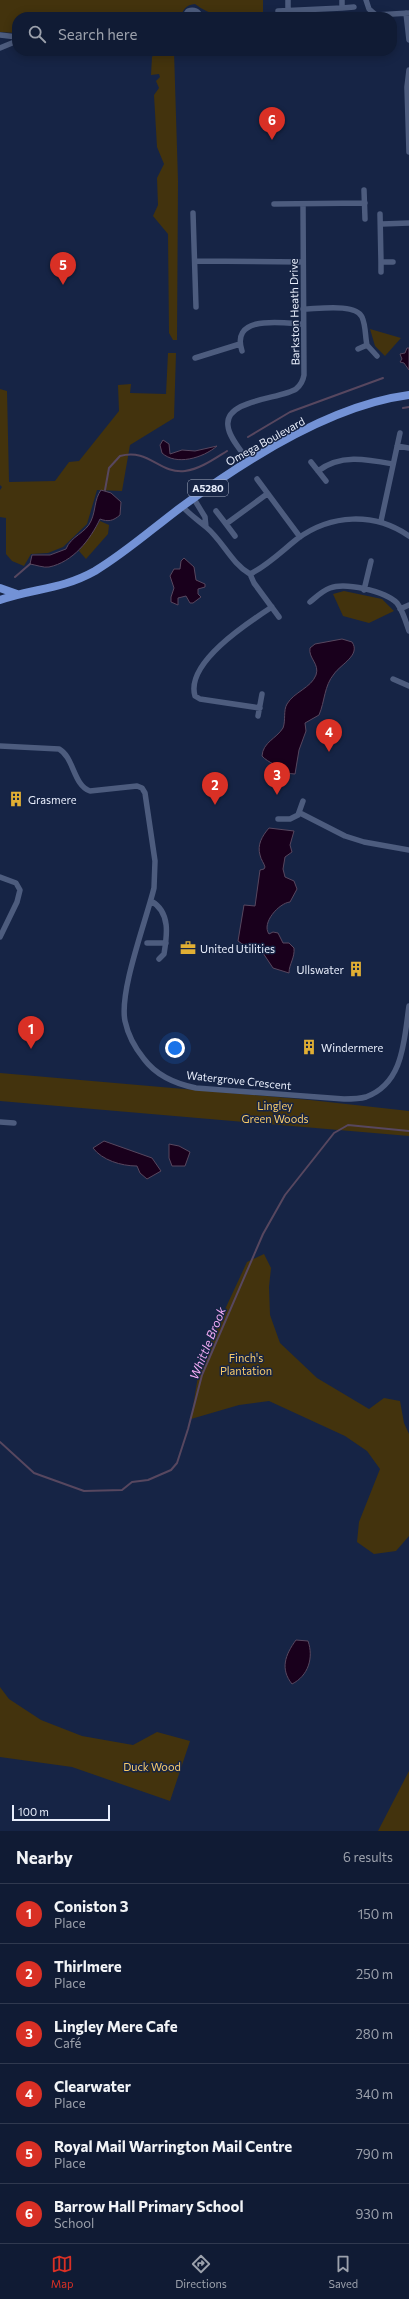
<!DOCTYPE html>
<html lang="en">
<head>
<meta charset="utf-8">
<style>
  body { margin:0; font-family:Commissioner,sans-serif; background:#19243c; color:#f1f3f6 }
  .scale { position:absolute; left:12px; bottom:10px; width:98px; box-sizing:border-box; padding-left:4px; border:2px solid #e8eefc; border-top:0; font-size:11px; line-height:14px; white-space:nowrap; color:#e8eefc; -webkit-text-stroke:3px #162445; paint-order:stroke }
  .you { position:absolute; left:175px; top:1048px; width:14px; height:14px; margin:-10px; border:3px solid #fff; border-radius:50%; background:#1a73e8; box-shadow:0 0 0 6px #1a73e833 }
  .badge { display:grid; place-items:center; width:26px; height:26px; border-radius:50%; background:#d93025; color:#fff; font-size:13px; font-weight:700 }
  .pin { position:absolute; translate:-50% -33px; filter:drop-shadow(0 1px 2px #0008) }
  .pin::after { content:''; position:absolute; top:21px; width:14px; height:12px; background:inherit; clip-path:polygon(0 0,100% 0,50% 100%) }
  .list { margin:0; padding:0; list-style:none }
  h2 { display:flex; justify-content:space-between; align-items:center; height:52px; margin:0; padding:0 16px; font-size:17px }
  h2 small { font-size:13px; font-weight:400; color:#9ca1ac }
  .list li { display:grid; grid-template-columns:26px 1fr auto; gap:12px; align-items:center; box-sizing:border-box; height:60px; padding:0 16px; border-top:1px solid #30394f }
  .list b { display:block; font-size:15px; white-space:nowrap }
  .list p { margin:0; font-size:13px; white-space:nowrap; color:#9ca1ac }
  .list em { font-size:13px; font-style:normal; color:#9ca1ac }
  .icon { flex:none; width:22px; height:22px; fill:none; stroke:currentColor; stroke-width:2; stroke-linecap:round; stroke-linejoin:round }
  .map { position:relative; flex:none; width:409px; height:1831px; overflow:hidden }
  .search { position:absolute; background:#101b34; box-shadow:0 2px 10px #0003; left:12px; right:12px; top:12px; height:44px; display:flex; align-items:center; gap:10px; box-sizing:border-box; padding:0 14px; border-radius:16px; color:#9ca1ac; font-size:15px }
  .sheet { height:412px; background:#101b34 }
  nav { display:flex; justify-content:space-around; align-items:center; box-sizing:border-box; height:56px; border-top:1px solid #30394f; background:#101b34; font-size:11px; color:#9ca1ac }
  nav a { display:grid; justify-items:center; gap:2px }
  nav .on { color:#d93025 }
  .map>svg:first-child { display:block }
  .green { fill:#43330d }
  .water { fill:#19001c; stroke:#57475f }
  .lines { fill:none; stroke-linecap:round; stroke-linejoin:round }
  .stream { stroke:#57475f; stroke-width:2 }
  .street { stroke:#4d5c7e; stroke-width:5.5 }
  .primary { stroke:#7392d6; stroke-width:8 }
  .labels { text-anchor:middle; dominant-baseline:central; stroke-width:3; stroke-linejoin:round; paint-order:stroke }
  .shield { fill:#162445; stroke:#a9b1c5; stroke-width:1 }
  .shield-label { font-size:10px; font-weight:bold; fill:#e8eefc }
  .street-label { font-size:11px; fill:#e8eefc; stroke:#162445 }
  .poi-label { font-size:11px; fill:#e8eefc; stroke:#162445; text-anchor:start }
  .park-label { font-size:11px; fill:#f8cb6a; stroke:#162445 }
  .water-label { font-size:12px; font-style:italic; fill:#f2abf5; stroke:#162445 }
</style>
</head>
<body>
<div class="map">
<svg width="409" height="1831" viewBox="0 0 409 1831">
  <rect width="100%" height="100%" fill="#162445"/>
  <!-- green -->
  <path class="green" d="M0,0H263V17C236,18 218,21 195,4C186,5 183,9 181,17H17V33L0,32Z
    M156,51H174L178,181L177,340H173L169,333L168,234L153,216L158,205L157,178L164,164L157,147L154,95L159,88L156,81L160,77L159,74L151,75L152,57Z
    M370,329L401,338L385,356L375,346Z
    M168,353H176L174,418L130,445L122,491L97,490L87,524L63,547L48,553L31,554L24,566L12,561L6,554V518L0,517V490L2,487L0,485V389L7,391L9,482L55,481L69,462L79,461L119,411L118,385L131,384L130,393L166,394Z
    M100,521L109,525L108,534L86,559L79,551Z
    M344,591L382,599L394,611L369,623L343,616L333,594Z
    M0,1073L310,1100L409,1111V1136L0,1101Z
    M264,1254L271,1268L269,1287L270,1315L280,1343L317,1378L369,1409L384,1398L400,1401L404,1423L409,1434V1536L396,1551L374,1554L357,1542L359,1522L380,1469L367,1451L345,1436L269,1401L239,1405L191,1419L198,1376L214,1333L247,1262Z
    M0,1687L9,1699L41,1720L82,1736L133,1745L157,1732L190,1741L170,1801L72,1767L0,1757Z
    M409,1771V1831H378Z"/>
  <!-- water -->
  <path class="water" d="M407,348H409V370L404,363L400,362L402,359L400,354L405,353Z
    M163,440L169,444L170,454L182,450L195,451L217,446C203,458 176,466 162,453L160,445Z
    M101,490L111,493L121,502L120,515C113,521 108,522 100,519C90,540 73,562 49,567C44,568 36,565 30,564L32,555H50L66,549C71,536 86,533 91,521C96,510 94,500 101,490Z
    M184,558L194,567L196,580L205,584V587L198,589V594L201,597L193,603H190L186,596L178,598V605L171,602V597L174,588L170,576L174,569H180L181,561Z
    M342,639L352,642C361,655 341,664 334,674C324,686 325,701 319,715L305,723L306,731L299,750L295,774L284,773C281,766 268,763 262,756C263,742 276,739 283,728C286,720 283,711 287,704C294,692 311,688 316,675C320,664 308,658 310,648L315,644Z
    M269,828L294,831L290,845L292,852L285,857L283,869L285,877L294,881L297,889L290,902C279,903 261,923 269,934L273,932L278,933L283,943H289L294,948C295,958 289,964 289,973L273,968L261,950L248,948L238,941L244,905L255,906L260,870L264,869L265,867C264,863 261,860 260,855C257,845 262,836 269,828Z
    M104,1141L152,1158L161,1171L147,1179L140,1173L137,1166C121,1166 102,1160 93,1148Z
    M169,1144L179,1146L190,1152L185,1166H172L169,1158Z
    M296,1640L308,1641C314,1658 308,1676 292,1684C280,1669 285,1655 296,1640Z"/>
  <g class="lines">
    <!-- stream -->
    <path class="stream" d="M403,408L409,407
      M248,437L290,412L383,378
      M105,490L109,468L120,456C149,448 159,474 185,471C200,469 214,459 227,451
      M15,577L30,564
      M0,1442L34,1473L84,1491L122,1490L132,1482L148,1480L171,1470L177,1463L188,1429L202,1375L263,1234L285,1195L334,1133L348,1125L409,1131"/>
    <!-- street -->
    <path class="street" d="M288,0V11
      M342,0V8L354,7
      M366,0L369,9L376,15L409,13
      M278,11L342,8
      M406,13L409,40
      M184,17L188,11C194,9 199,11 200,17
      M365,17L372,12
      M0,35L17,37
      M0,48L17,41
      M409,70L407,87L409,152
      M364,190L365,219
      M274,204L365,203
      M193,213L196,307
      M380,214L381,262
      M382,224L409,223
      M195,261L303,262
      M381,272V262H393
      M303,309C317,309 356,303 362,317C366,326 365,336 367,345
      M358,349L367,345L377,356
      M242,351C230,314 283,323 303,324
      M195,358L240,344
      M397,446L409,448
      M248,461C242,451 229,438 228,426C224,399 282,399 296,389C301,385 303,381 304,375L303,204
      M311,462L326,481
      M318,471C340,454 366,459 393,464
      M257,479L300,537
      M194,499L205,517L206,527
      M183,507C190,515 198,520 206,527C223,541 231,563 250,574C267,566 283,550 297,539C331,514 374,512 409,536
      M216,511L226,524L267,494
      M381,521L400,433
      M226,524L235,536
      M250,574L254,583L279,617
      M364,590L371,561
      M310,602C316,597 322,591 330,588C345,582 385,591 397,603C403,611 406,622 409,631
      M400,609L409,605
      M393,679L409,686
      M260,708L200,699L195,696C185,663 249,622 272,607
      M258,716L262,694
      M0,746L59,749C74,757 73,785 90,791L137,786L142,788L145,793L155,861L154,888C146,921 119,991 125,1021C128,1035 135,1048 144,1059C156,1075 176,1084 196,1088L344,1099C351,1099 359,1099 366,1097C404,1083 404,1040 409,1006
      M300,813L345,836L364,842L409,850
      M278,819H290L298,815L303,801
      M0,877L16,883L20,890L17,902L0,937
      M151,901C171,912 167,936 164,954L159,959
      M147,943H166
      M0,1122L14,1123"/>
    <!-- primary -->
    <path class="primary" d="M0,588L17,594
      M0,600C34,588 61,590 95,571C125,553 152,529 180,508C242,462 331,405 409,395"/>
  </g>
  <!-- icons -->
  <defs>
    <symbol id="building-bare" viewBox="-9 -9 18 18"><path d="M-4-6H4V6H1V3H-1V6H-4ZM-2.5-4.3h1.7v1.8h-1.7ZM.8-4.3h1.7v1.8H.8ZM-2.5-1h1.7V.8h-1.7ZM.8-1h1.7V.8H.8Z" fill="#e1af34" stroke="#162445" stroke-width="2.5" paint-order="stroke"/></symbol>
    <symbol id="office-bare" viewBox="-9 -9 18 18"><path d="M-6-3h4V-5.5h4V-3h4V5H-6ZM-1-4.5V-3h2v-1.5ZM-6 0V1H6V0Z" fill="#e1af34" stroke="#162445" stroke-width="2.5" paint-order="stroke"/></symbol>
  </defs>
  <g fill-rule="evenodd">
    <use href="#building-bare" x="5" y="788" width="22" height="22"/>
    <use href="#office-bare" x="177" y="937" width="22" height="22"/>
    <use href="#building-bare" x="345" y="958" width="22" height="22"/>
    <use href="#building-bare" x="298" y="1036" width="22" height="22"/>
  </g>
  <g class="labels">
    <!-- shield labels -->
    <rect class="shield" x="188" y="480" width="40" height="16" rx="3"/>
    <g class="shield-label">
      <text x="208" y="488">A5280</text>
    </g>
    <!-- street labels -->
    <g class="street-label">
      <text transform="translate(294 312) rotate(-91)">Barkston Heath Drive</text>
      <text transform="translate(265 441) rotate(-29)">Omega Boulevard</text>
      <text transform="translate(239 1080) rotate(6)">Watergrove Crescent</text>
    </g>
    <!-- poi labels -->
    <g class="poi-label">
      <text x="28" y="799">Grasmere</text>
      <text x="200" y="948">United Utilities</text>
      <text x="344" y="969" text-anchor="end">Ullswater</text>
      <text x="321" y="1047">Windermere</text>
    </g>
    <!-- park labels -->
    <g class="park-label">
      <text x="275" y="1105">Lingley<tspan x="275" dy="13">Green Woods</tspan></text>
      <text x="246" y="1357">Finch's<tspan x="246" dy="13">Plantation</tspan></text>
      <text x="152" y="1766">Duck Wood</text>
    </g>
    <!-- water labels -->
    <g class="water-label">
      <text transform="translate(207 1343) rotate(-68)">Whittle Brook</text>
    </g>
  </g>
</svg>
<div class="scale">100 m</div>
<div class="you"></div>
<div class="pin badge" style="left:31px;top:1049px">1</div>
<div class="pin badge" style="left:215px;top:805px">2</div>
<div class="pin badge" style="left:277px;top:795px">3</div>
<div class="pin badge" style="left:329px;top:752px">4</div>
<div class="pin badge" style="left:63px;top:285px">5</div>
<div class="pin badge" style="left:272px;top:140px">6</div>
<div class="search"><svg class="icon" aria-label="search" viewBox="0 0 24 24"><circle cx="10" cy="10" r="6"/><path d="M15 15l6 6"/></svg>Search here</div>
</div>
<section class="sheet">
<h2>Nearby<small>6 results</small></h2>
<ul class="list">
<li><span class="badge">1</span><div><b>Coniston 3</b><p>Place</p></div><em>150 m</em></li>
<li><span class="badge">2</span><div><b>Thirlmere</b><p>Place</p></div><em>250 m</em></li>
<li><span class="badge">3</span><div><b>Lingley Mere Cafe</b><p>Café</p></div><em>280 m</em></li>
<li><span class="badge">4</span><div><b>Clearwater</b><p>Place</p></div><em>340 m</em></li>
<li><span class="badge">5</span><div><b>Royal Mail Warrington Mail Centre</b><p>Place</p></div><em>790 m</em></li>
<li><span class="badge">6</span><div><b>Barrow Hall Primary School</b><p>School</p></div><em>930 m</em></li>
</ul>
</section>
<nav>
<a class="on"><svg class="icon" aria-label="map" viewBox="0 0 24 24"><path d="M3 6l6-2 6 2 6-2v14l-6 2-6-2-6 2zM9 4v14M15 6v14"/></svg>Map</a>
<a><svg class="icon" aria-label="directions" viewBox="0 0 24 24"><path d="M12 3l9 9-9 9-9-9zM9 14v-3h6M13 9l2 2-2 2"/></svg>Directions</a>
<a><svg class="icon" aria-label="saved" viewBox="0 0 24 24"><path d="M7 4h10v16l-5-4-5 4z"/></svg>Saved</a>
</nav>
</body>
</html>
